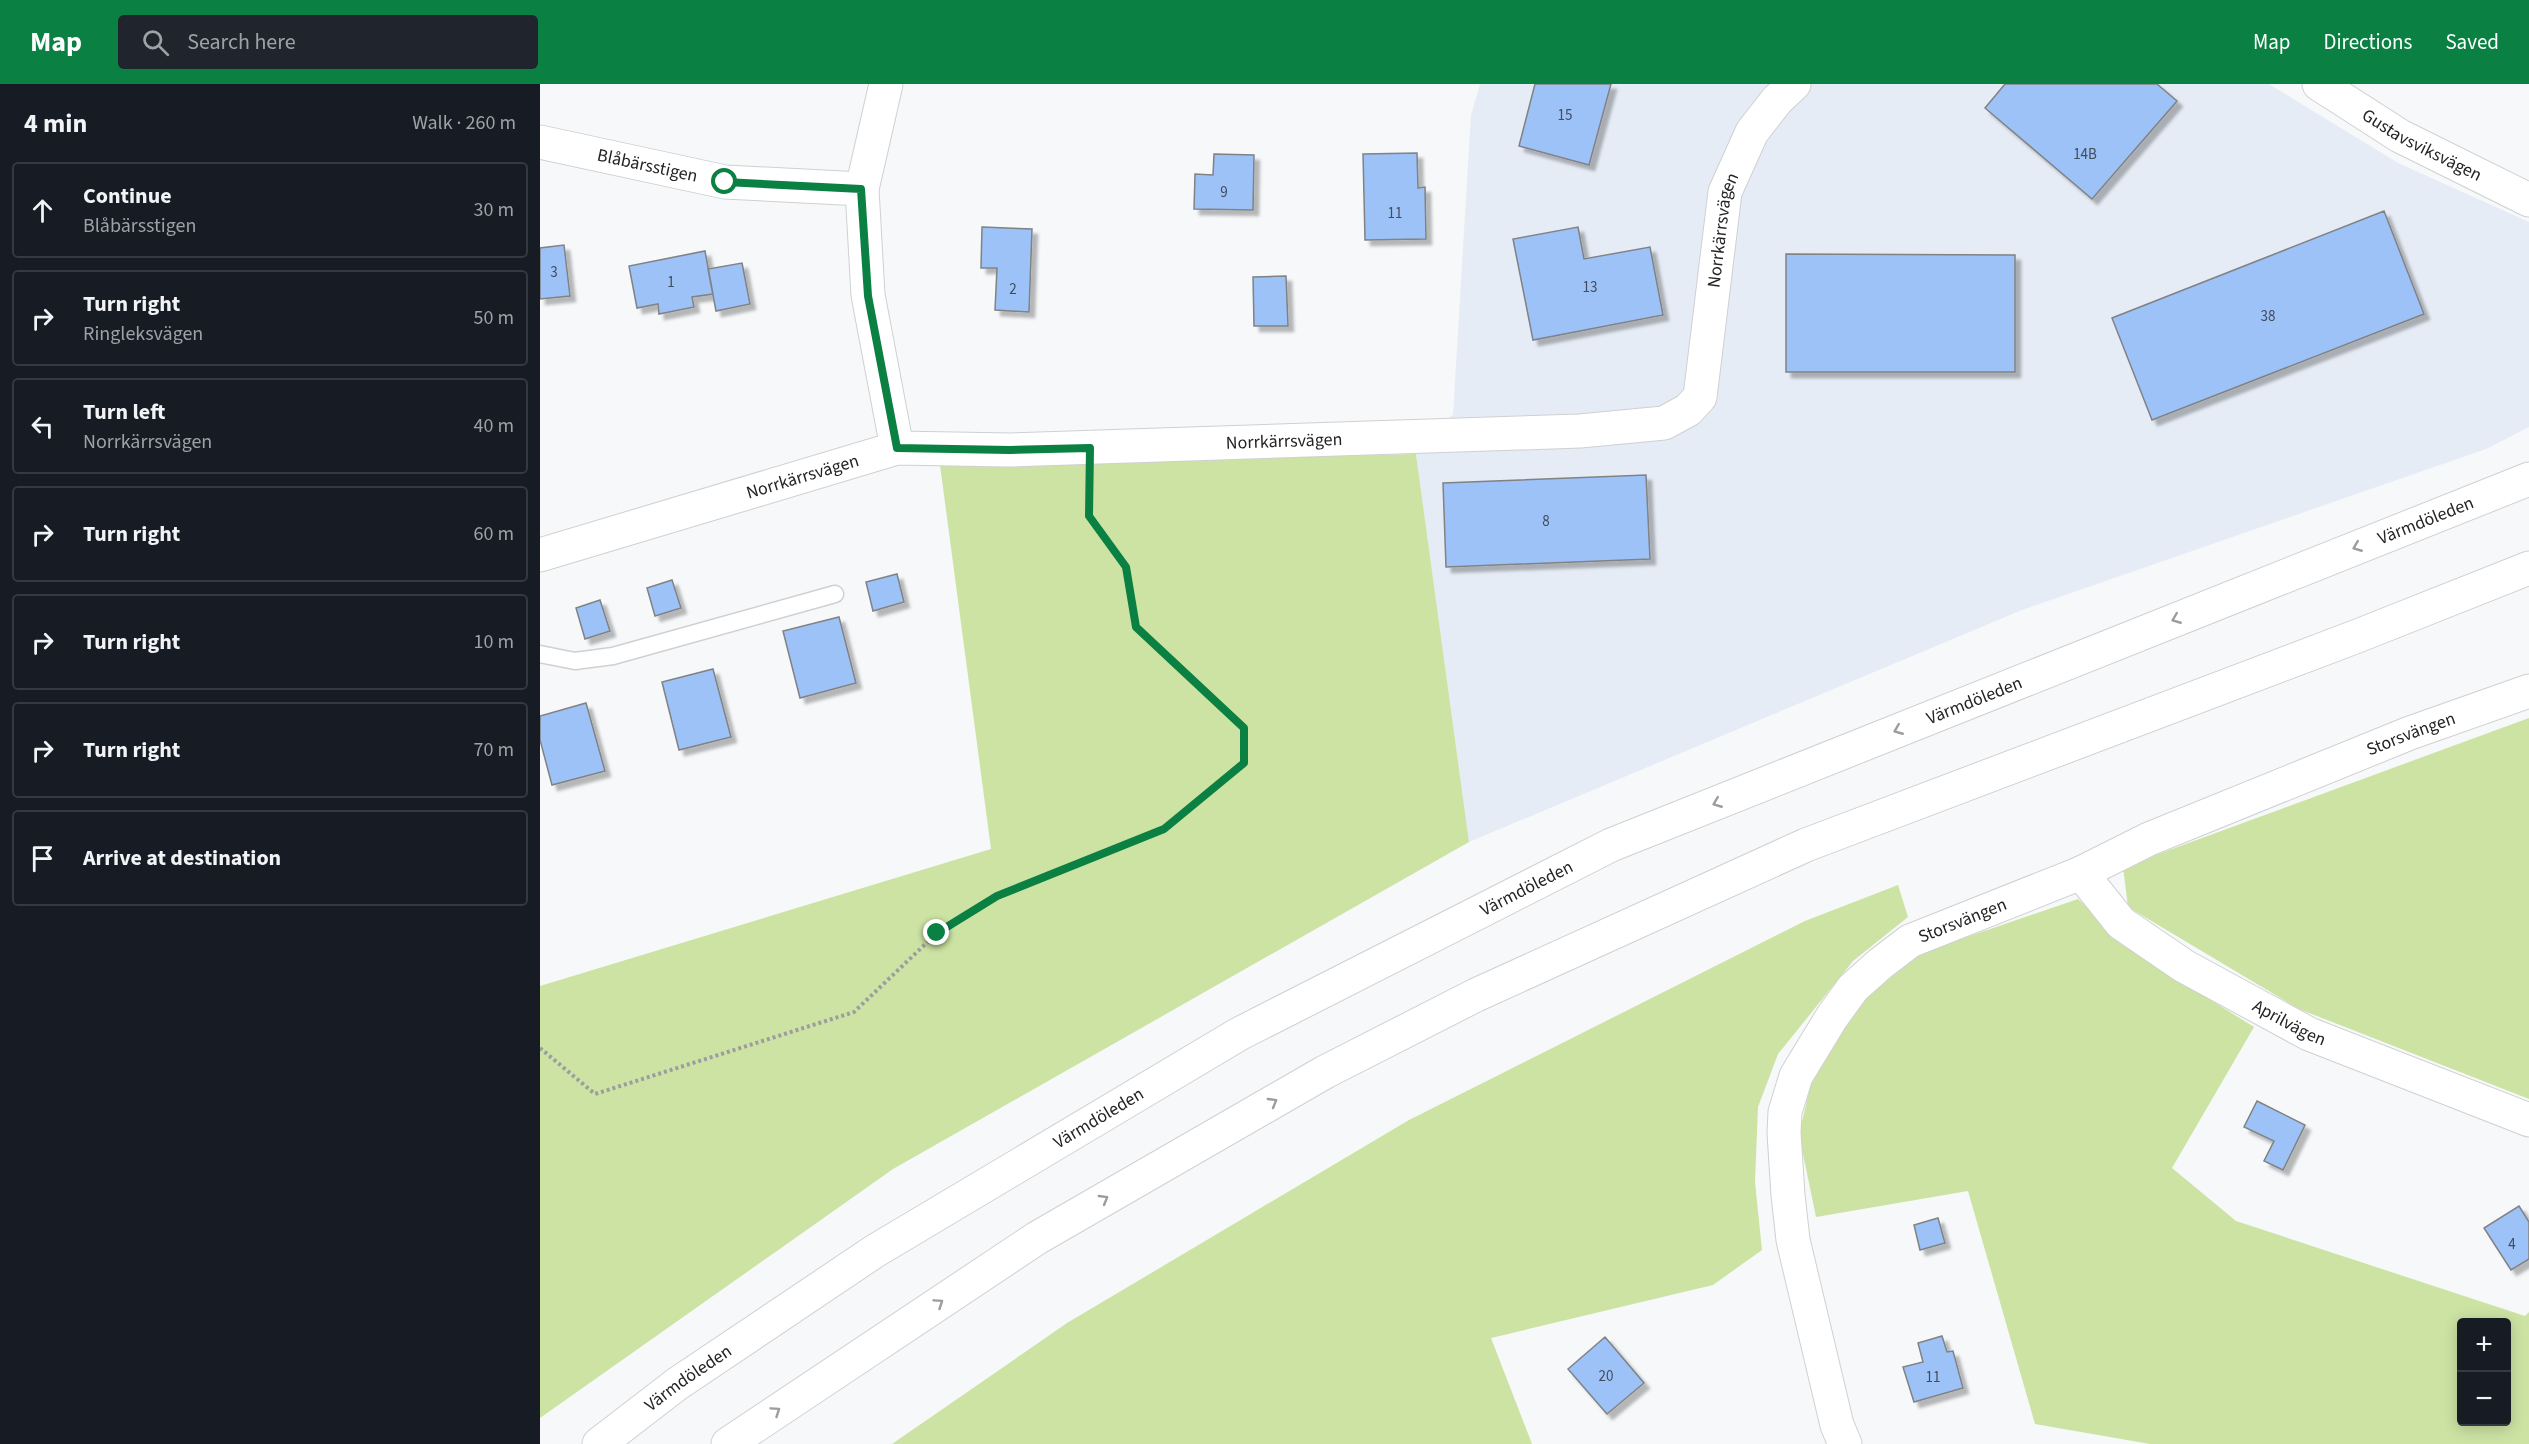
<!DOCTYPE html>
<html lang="en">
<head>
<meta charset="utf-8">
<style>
  body { margin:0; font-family:"Source Sans 3",sans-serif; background:#20242c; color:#f1f3f6 }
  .controls { position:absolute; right:18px; bottom:18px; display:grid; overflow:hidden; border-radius:6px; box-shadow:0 3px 15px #0003 }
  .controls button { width:54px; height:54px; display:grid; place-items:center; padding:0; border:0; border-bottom:2px solid #363941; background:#171b24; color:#f1f3f6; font:30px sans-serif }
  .stop { position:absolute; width:18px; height:18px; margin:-14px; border:4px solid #0b8043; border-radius:50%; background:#fff }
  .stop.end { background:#0b8043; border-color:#fff; box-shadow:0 2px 6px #0008 }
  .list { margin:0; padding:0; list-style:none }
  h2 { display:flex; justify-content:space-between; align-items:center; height:78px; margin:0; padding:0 24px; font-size:26px }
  h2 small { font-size:20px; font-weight:400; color:#9ea1a6 }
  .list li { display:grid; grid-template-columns:39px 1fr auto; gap:18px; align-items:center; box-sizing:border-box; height:96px; margin:0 12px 12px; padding:0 12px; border:2px solid #363941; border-radius:6px }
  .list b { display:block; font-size:22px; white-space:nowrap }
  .list p { margin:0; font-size:20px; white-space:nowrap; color:#9ea1a6 }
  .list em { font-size:20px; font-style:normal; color:#9ea1a6 }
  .icon { flex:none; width:33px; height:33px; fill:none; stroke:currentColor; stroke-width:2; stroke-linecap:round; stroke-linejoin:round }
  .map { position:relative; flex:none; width:1989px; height:1360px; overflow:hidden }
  header { display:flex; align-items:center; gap:36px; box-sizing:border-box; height:84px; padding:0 30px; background:#0b8043; color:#fff }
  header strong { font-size:28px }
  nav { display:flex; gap:33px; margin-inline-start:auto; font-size:21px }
  .search { width:420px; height:54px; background:#20242c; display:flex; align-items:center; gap:15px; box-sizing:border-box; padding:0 21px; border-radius:6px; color:#9ea1a6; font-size:22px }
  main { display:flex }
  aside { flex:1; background:#171b24 }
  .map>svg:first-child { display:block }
  .built { fill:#e6ecf5 }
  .green { fill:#cde3a4; fill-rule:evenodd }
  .building { fill:#9cc2f8; stroke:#818284; stroke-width:1.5; filter:url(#shadow) }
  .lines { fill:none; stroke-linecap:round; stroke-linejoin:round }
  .lane-casing { stroke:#cfd0d2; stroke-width:19 }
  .street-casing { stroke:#cfd0d2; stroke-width:35 }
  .secondary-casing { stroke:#cfd0d2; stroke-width:35 }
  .highway-casing { stroke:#cfd0d2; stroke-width:35 }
  .path { stroke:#9c9d9f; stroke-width:4; stroke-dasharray:3 3; stroke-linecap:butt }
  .lane { stroke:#fff; stroke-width:16 }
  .street { stroke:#fff; stroke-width:33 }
  .secondary { stroke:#fff; stroke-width:33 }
  .highway { stroke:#fff; stroke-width:33 }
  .oneway { stroke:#9c9c9d }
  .route { stroke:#0b8043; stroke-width:8 }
  .labels { text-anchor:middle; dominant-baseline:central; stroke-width:4.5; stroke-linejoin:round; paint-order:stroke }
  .number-label { font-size:15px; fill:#424c5a }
  .street-label { font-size:18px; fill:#242425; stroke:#fff }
</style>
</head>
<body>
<header>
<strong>Map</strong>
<div class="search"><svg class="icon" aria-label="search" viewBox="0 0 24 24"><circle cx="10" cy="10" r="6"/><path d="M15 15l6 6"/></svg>Search here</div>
<nav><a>Map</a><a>Directions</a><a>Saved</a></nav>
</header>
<main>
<aside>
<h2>4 min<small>Walk · 260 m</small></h2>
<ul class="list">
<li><svg class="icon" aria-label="ahead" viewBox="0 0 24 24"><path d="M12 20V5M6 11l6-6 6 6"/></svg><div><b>Continue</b><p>Blåbärsstigen</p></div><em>30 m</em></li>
<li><svg class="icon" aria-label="right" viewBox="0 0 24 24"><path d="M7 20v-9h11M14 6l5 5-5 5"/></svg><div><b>Turn right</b><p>Ringleksvägen</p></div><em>50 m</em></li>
<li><svg class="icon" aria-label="left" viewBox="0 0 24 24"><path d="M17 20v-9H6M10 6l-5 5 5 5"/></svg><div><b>Turn left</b><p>Norrkärrsvägen</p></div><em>40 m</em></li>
<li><svg class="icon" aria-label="right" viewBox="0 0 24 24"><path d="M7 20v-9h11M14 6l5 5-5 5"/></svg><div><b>Turn right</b></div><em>60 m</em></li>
<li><svg class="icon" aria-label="right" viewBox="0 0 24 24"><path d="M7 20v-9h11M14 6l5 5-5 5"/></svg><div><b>Turn right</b></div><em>10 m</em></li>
<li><svg class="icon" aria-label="right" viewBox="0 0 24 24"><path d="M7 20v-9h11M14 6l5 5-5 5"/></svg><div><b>Turn right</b></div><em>70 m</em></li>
<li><svg class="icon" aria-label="arrive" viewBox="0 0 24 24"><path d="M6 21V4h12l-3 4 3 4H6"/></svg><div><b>Arrive at destination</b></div></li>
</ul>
</aside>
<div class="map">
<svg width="1989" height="1360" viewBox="0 0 1989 1360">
  <defs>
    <filter id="shadow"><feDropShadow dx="5.5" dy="5.5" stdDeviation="1.5" flood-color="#0004"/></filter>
  </defs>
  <rect width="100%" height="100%" fill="#f6f8fa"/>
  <!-- built -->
  <path class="built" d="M940,0H1729L1858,79L1989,138V343L1946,365L1482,526L929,758L876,370L882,352L913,331L931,31Z"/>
  <!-- green -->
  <path class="green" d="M876,370L929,758L353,1085L0,1334V902L451,765L400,381Z
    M1989,634V1015L1759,925L1588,823L1583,783Z
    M1358,801L1368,833L1313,877L1238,970L1218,1023L1215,1098L1222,1166L1173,1201L951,1254L992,1360H352L527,1239L869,1036L1265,837Z
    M1538,815L1591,866L1714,943L1632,1084L1696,1137L1985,1232L1989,1228V1360H1610L1495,1340L1428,1107L1276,1133L1259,1051L1270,1003L1310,927L1380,869ZM1922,1238H1966V1338H1922Z"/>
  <!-- building -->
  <path class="building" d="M995,0H1071L1049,81L979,62Z
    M1465,0H1617L1637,17L1552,115L1445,24Z
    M877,69L878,104L885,103L886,155L825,156L823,70Z
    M674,70L714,71L713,126L654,125L655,90L673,91Z
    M1844,127L1884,230L1612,336L1572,234Z
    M442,143L492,145L489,228L455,226L457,184H441Z
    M1038,143L1044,175L1110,163L1123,231L993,256L973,155Z
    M24,161L30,212L0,215V164Z
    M165,167L173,210L152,213L154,223L119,230L118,220L97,224L89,182Z
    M1246,170L1475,171V288H1246Z
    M202,179L210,220L176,227L168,185Z
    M746,192L748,242H714L713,193Z
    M1106,391L1110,475L906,483L903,399Z
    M357,490L364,518L333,527L326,498Z
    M132,496L141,524L115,532L107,504Z
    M60,516L70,547L45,555L36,524Z
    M299,533L316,599L260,614L243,547Z
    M173,585L191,653L139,666L122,598Z
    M46,619L65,687L12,701L0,656V632Z
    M1717,1017L1765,1041L1743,1086L1724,1077L1734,1057L1704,1043Z
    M1979,1122L1989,1138V1175L1971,1186L1944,1144Z
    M1398,1134L1405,1159L1380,1166L1374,1141Z
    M1402,1252L1407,1268L1413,1267L1423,1304L1374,1318L1363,1283L1383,1278L1378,1259Z
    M1065,1253L1104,1299L1067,1330L1028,1285Z"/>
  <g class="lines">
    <defs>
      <path id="lane" d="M0,570L35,577L73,572L295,510"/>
      <g id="street">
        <path d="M346,0L322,105L328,211L357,364"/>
        <path id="s1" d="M0,58L185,98L322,105"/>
        <path id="s2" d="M0,471L357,364L470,366L1040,347L1124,339L1148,326L1160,313L1185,108L1212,48L1237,16L1254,0"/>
        <path id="s3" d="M1541,789L1581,839L1644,882L1769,950L1989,1036"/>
        <path id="s4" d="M1305,1360L1297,1341L1253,1156L1248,1111L1244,1049L1245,1028L1256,992L1292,933L1313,904L1340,880L1370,857L1541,789L1609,755L1870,649L1989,607"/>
      </g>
      <g id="secondary">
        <path id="s5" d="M1779,0L1860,52L1989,116"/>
      </g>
      <g id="highway">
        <path id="s6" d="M59,1360L137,1300L335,1167L699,950L1071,761L1989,395"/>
        <path d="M188,1360L497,1154L785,988L936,911L1266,761L1815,553L1989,484"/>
      </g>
    </defs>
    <!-- lane casing -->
    <use href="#lane" class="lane-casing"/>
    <!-- street casing -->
    <use href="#street" class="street-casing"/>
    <!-- secondary casing -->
    <use href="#secondary" class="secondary-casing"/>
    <!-- highway casing -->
    <use href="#highway" class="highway-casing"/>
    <!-- path -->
    <path class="path" d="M0,964L55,1010L314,928L397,849L457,812L625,745L704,679V644L596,543L587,483L549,432V397"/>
    <!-- lane -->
    <use href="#lane" class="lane"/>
    <!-- street -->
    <use href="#street" class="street"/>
    <!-- secondary -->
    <use href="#secondary" class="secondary"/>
    <!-- highway -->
    <use href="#highway" class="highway"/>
  </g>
  <!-- one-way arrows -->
  <defs><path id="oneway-chevron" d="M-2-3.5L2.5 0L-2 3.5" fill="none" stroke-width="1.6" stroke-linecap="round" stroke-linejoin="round" transform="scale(1.5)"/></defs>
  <g class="oneway">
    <use href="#oneway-chevron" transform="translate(1817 463) rotate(158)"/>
    <use href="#oneway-chevron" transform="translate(1636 535) rotate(158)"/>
    <use href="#oneway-chevron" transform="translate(1358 646) rotate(158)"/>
    <use href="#oneway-chevron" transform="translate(1177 719) rotate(158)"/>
    <use href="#oneway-chevron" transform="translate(733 1018) rotate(-30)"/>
    <use href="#oneway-chevron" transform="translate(564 1115) rotate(-30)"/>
    <use href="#oneway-chevron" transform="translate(399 1219) rotate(-34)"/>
    <use href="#oneway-chevron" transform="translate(236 1327) rotate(-34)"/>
  </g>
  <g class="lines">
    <!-- route -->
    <path class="route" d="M185,98L321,105L328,212L357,364L470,366L550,364L549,432L586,483L596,543L704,644V679L624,745L457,812L397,849"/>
  </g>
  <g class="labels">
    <!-- number labels -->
    <g class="number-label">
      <text x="1025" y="31">15</text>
      <text x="1545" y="70">14B</text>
      <text x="684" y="108">9</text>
      <text x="855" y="129">11</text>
      <text x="14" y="188">3</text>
      <text x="131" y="198">1</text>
      <text x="1050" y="203">13</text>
      <text x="473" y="205">2</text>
      <text x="1728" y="232">38</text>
      <text x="1006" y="437">8</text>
      <text x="1972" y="1160">4</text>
      <text x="1066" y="1292">20</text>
      <text x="1393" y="1293">11</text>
    </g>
    <!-- street labels -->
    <g class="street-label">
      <text stroke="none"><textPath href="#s5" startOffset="120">Gustavsviksvägen</textPath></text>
      <text stroke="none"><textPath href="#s1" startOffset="110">Blåbärsstigen</textPath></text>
      <text stroke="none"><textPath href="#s2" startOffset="1354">Norrkärrsvägen</textPath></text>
      <text stroke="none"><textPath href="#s2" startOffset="760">Norrkärrsvägen</textPath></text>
      <text stroke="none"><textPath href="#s2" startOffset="274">Norrkärrsvägen</textPath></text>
      <text stroke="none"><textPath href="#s6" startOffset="2055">Värmdöleden</textPath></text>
      <text stroke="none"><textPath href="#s6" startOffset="1569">Värmdöleden</textPath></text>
      <text stroke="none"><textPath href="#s4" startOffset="1098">Storsvängen</textPath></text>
      <text stroke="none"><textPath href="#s6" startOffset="1083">Värmdöleden</textPath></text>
      <text stroke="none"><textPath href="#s4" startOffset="612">Storsvängen</textPath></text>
      <text stroke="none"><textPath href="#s3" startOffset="260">Aprilvägen</textPath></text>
      <text stroke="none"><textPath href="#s6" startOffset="597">Värmdöleden</textPath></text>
      <text stroke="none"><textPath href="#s6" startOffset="111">Värmdöleden</textPath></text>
    </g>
  </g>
</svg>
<div class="controls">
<button>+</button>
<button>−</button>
</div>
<div class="stop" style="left:185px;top:98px"></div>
<div class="stop end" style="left:397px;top:849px"></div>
</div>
</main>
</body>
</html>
